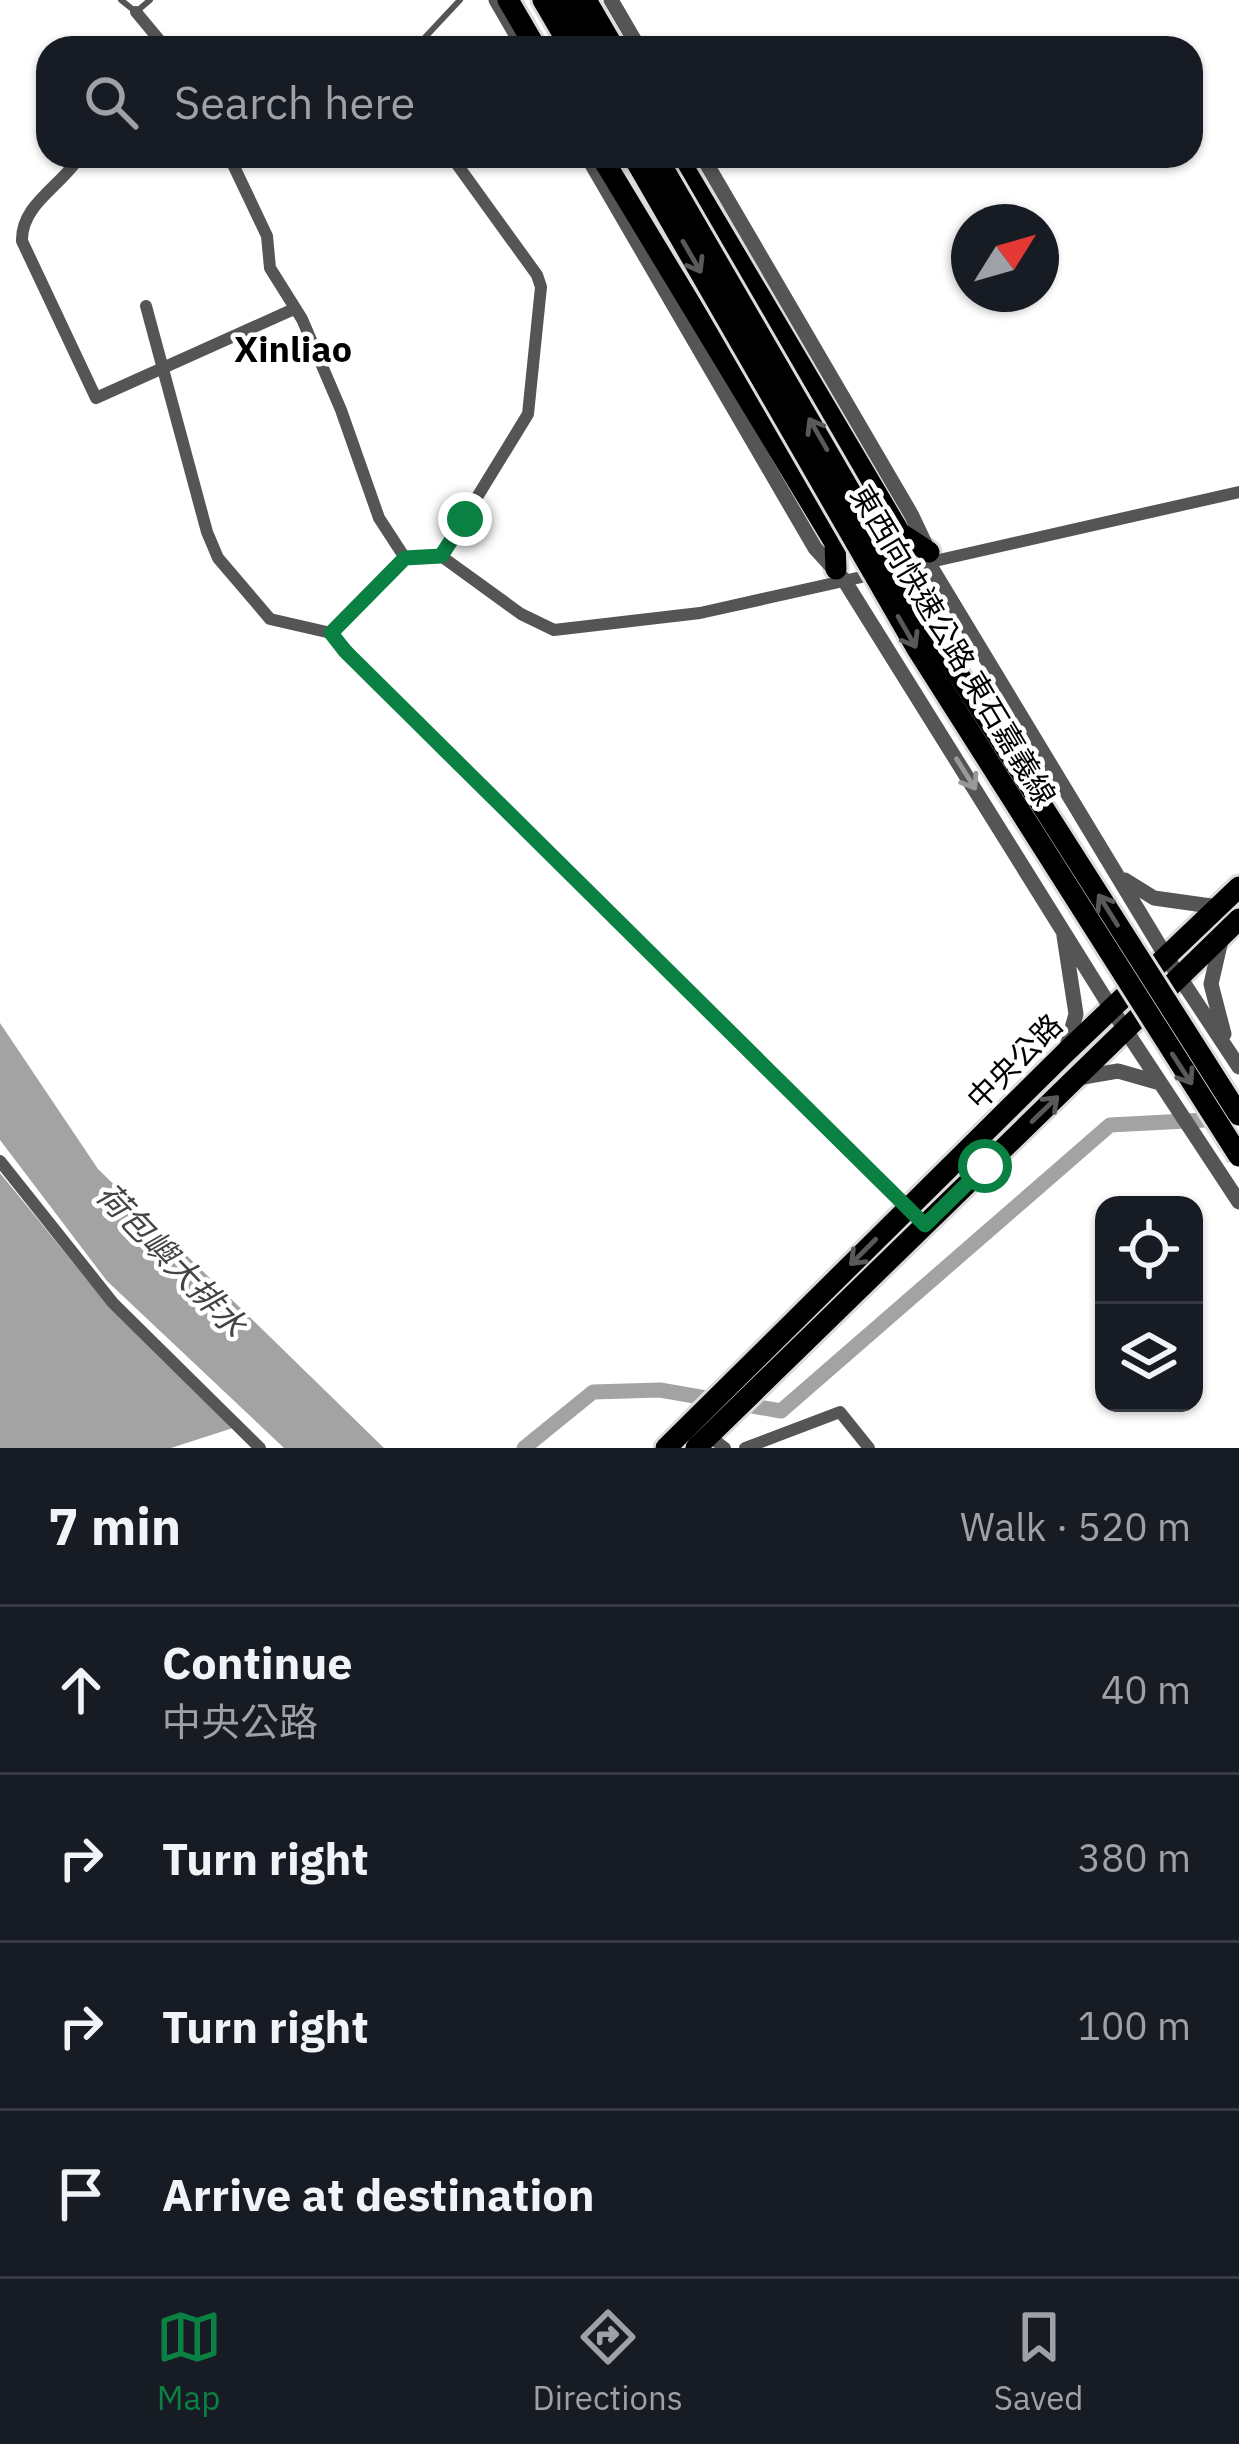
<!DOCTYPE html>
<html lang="en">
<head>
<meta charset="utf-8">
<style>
  body { margin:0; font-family:"IBM Plex Sans","Noto Sans TC",sans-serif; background:#20242c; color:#f1f3f6 }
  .controls { position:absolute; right:36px; bottom:36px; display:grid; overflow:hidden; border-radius:24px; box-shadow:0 3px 9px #0004 }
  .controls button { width:108px; height:108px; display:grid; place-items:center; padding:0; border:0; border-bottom:3px solid #363941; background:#171b24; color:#f1f3f6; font:60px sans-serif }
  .compass { position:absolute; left:951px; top:204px; width:108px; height:108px; border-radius:50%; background:#171b24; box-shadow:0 3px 9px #0004; rotate:53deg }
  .stop { position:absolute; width:36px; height:36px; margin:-27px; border:9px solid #0b8043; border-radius:50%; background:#fff }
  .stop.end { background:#0b8043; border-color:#fff; box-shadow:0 3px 12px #0008 }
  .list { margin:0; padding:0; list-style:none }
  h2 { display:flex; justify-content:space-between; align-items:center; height:156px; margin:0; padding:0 48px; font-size:51px }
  h2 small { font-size:39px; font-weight:400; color:#9ea1a6 }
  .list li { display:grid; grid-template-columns:78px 1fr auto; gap:36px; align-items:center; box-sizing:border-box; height:168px; padding:0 48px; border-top:3px solid #363941 }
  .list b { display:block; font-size:45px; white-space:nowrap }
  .list p { margin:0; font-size:39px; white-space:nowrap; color:#9ea1a6 }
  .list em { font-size:39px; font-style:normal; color:#9ea1a6 }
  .icon { flex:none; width:66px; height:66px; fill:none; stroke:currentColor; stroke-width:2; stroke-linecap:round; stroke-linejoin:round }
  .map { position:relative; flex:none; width:1239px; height:1448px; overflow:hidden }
  .search { position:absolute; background:#171b24; box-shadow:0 3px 9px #0004; left:36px; right:36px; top:36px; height:132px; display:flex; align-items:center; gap:30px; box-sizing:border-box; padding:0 42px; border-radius:36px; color:#9ea1a6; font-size:45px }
  .sheet { height:828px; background:#171b24 }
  nav { display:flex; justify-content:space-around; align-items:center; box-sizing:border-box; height:168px; border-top:3px solid #363941; background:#171b24; font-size:33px; color:#9ea1a6 }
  nav a { display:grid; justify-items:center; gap:6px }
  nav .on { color:#0b8043 }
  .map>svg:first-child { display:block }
  .water { fill:#a3a3a3 }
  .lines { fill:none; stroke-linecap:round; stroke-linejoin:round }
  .canal { stroke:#a3a3a3; stroke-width:15 }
  .primary-casing { stroke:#dbdbdb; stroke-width:27 }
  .trunk-casing { stroke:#dbdbdb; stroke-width:27 }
  .service { stroke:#555; stroke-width:6 }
  .minor { stroke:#555; stroke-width:12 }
  .tertiary { stroke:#555; stroke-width:15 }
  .primary { stroke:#000; stroke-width:21 }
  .trunk { stroke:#000; stroke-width:21 }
  .trunk-bridge-casing { stroke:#dbdbdb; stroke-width:27; stroke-linecap:butt }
  .trunk-bridge { stroke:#000; stroke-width:21 }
  .oneway { stroke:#595959 }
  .oneway2 { stroke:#999 }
  .route { stroke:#0b8043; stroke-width:15 }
  .labels { text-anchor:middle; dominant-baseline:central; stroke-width:9; stroke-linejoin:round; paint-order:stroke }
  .street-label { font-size:30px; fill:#000; stroke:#fff }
  .water-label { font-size:33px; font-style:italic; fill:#444; stroke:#fff }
  .quarter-label { font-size:36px; font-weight:bold; fill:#000; stroke:#fff }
</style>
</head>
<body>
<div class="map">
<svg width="1239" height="1448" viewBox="0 0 1239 1448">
  <rect width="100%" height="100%" fill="#fff"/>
  <!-- water -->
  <path class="water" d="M0,1023L98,1169L384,1448H284L107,1281L0,1140Z
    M0,1173L89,1282L236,1427L171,1448H0Z"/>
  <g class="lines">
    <!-- canal -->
    <path class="canal" d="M524,1448L593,1392L660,1390L781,1411L1110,1125L1224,1119"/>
    <defs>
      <path id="primary" d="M666,1448L1065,1053L1239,887
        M696,1448L1239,919"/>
      <path id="trunk" d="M508,0L536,48
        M543,0L571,48
        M565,0L593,48
        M586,0L614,48
        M601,156L835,543L836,569
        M677,156L900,533L929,552"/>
    </defs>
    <!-- primary casing -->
    <use href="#primary" class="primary-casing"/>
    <!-- trunk casing -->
    <use href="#trunk" class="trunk-casing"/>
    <!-- service -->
    <path class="service" d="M121,0L136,12L150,0
      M415,48L460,0"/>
    <!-- minor -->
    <path class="minor" d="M136,12L166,48
      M80,156C62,186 21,204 22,241L96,398L294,309
      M229,156L267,236L270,268L302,319L341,410L379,518L405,558
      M146,306L207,532L218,558L270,619L331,633L370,677L925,1225
      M441,556L521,614L554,630L700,613L875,574
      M895,570L1239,492
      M331,633L405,558L441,556L528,414L541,287L537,275L451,156
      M0,1161L113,1303L260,1448
      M709,1436L725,1448
      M745,1448L840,1412L869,1448"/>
    <!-- tertiary -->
    <path class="tertiary" d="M496,0L524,48
      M611,0L639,48
      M587,156L815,548L844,580L1111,1008L1239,1202
      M702,156L911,514L929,552V564L1167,958L1239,1067
      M1125,880L1154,898L1218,907
      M1064,936L1076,1014L1065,1053
      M1222,936L1211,984L1224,1034
      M1077,1078L1118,1071L1160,1083"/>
    <!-- primary -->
    <use href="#primary" class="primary"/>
    <!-- trunk -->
    <use href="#trunk" class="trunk"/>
    <defs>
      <path id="trunk-bridge" d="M633,156L916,647L1239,1156
        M656,156L934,636L1239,1115"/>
    </defs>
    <!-- trunk-bridge casing -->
    <use href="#trunk-bridge" class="trunk-bridge-casing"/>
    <!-- trunk-bridge -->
    <use href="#trunk-bridge" class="trunk-bridge"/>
  </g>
  <!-- one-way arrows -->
  <defs><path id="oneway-shaft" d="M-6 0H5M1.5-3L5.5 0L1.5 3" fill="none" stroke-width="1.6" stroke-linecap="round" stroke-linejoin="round" transform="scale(3)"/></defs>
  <g class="oneway">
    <use href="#oneway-shaft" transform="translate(692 257) rotate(60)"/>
    <use href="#oneway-shaft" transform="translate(818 434) rotate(-120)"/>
    <use href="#oneway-shaft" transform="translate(907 632) rotate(60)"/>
    <use href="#oneway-shaft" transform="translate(1108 910) rotate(-122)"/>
    <use href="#oneway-shaft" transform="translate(1182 1069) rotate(57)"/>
    <use href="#oneway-shaft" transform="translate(1045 1109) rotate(-44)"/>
    <use href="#oneway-shaft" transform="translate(863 1252) rotate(135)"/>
  </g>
  <use class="oneway2" href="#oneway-shaft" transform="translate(966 774) rotate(58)"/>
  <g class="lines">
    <!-- route -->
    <path class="route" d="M465,519L441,556L405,558L331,633L345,651L925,1225L985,1166"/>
  </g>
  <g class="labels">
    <!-- street labels -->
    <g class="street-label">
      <text transform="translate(954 645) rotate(59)">東西向快速公路 東石嘉義線</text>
      <text transform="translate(1014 1061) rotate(-45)">中央公路</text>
    </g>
    <!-- water labels -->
    <g class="water-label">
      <text transform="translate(172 1259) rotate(46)">荷包嶼大排水</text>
    </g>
    <!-- quarter labels -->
    <g class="quarter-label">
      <text x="293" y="348">Xinliao</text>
    </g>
  </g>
</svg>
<div class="controls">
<button><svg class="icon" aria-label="locate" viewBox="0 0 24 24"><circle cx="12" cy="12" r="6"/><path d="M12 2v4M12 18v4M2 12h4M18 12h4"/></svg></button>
<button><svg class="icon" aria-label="layers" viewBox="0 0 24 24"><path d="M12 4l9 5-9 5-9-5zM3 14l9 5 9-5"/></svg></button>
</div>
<svg class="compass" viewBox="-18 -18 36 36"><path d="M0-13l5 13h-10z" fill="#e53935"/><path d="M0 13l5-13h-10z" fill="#9ea1a6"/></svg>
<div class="stop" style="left:985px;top:1166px"></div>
<div class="stop end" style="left:465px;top:519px"></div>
<div class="search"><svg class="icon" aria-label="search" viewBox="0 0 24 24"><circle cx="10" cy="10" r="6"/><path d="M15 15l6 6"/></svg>Search here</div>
</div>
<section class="sheet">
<h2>7 min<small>Walk · 520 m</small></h2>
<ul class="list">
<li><svg class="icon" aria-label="ahead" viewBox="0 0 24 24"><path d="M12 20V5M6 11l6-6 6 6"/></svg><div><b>Continue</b><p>中央公路</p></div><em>40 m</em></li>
<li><svg class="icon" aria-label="right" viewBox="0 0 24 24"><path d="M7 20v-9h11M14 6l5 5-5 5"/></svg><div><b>Turn right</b></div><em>380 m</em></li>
<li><svg class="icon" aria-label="right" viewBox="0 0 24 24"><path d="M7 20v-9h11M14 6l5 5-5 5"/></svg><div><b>Turn right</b></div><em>100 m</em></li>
<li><svg class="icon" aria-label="arrive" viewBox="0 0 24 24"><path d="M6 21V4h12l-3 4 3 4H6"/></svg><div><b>Arrive at destination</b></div></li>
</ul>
</section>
<nav>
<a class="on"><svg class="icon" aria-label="map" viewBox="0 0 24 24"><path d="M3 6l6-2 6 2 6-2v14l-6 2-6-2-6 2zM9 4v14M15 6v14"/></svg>Map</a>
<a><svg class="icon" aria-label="directions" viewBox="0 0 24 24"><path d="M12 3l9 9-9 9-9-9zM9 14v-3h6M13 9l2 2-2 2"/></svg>Directions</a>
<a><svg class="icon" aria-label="saved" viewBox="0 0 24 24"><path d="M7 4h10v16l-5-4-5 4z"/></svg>Saved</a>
</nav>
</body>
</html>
